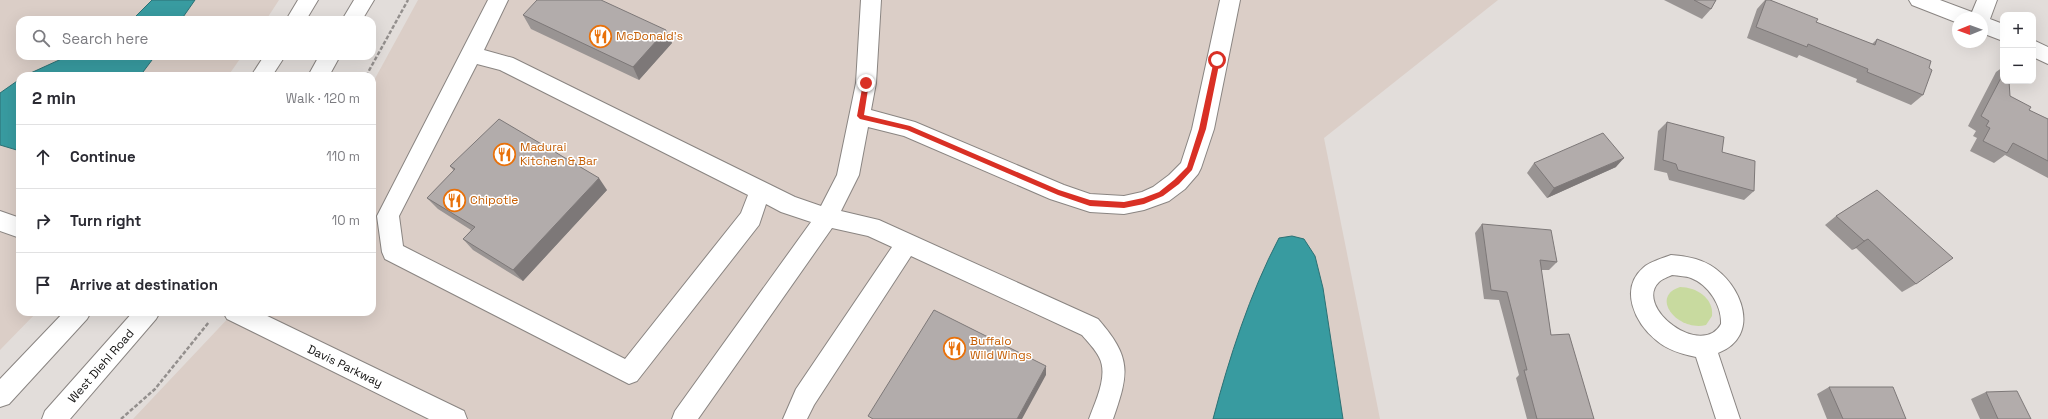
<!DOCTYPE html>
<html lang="en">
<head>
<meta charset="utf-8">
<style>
  body { margin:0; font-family:"Space Grotesk",sans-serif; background:#f2f2f3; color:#2b2b33 }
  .controls { position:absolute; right:12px; top:12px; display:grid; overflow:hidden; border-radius:8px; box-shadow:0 4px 16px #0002 }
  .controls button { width:36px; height:36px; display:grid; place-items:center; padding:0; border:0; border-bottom:1px solid #e1e1e2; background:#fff; color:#2b2b33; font:20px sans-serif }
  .compass { position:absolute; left:1952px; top:12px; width:36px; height:36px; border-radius:50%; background:#fff; box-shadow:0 4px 16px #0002; rotate:269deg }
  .stop { position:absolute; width:12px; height:12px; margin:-9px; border:3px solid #d93025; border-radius:50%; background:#fff }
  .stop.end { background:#d93025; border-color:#fff; box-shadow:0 1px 4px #0008 }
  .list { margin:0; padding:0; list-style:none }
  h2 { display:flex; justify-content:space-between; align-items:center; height:52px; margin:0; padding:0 16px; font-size:17px }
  h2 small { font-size:13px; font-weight:400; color:#7c7c81 }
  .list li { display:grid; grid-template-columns:26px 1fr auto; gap:12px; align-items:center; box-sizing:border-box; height:64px; padding:0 16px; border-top:1px solid #e1e1e2 }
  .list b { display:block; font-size:15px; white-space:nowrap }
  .list em { font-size:13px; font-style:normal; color:#7c7c81 }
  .icon { flex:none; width:22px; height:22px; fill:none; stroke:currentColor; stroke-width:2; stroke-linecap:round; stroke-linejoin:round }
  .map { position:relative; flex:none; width:2048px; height:419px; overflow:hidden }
  .search { position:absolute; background:#fff; box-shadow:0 4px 16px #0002; left:16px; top:16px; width:360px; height:44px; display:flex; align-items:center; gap:10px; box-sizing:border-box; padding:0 14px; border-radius:12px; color:#7c7c81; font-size:15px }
  .panel { position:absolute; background:#fff; box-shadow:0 4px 16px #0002; left:16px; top:72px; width:360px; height:244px; border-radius:12px }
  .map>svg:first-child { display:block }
  .built { fill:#dbcec7 }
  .green { fill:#c8da9f }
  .water { fill:#389ba0; stroke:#2c7174 }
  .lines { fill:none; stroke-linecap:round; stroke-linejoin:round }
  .minor-casing { stroke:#8a8582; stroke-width:2 }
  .path { stroke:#938f8d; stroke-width:2.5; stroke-dasharray:4 2; stroke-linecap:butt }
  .minor { fill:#fff; fill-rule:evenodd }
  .wall { fill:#999493 }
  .shaded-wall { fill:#7d7878 }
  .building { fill:#b2acab; stroke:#7d7878 }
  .route { fill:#d93025 }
  .labels { text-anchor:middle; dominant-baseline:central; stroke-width:3; stroke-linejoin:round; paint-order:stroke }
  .food-label { font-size:12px; fill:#c56008; stroke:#fff; text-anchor:start }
  .street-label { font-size:12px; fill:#11100f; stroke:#fff }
</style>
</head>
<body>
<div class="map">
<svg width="2048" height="419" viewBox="0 0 2048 419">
  <rect width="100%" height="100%" fill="#e2ddda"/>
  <!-- built -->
  <path class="built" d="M0,0H279L266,20H20V56H242L228,76H20V312H37L0,350Z
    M418,0H1498L1324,138L1380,419H133L234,312H372V84Z"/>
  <!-- green -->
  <path class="green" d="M1680,287C1696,287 1714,298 1712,316L1706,325C1678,332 1649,297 1680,287Z"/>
  <!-- water -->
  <path class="water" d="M152,0H195L181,20H132Z
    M68,56H155L140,76H24Z
    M20,79V151L0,145V93Z
    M1292,236L1304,239L1315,256L1323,288L1343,419H1213C1229,358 1250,293 1279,238Z"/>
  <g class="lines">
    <defs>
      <path id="minor" d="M298,0H318L306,20H286Z
        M354,0H374L362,20H342Z
        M488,0H508L484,50L513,58L795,197L821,206L837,175L856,83L861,0H881L876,83L871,110L915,122L1064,185L1090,194L1124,196L1142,192L1153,187L1169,175L1181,163L1192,129L1220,0H1240L1214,129L1201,168L1198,174L1185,189L1169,201L1144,210L1124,214L1090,212L1050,199L904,136L868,127L859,175L841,211L879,220L1098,319C1132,358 1129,373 1113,419H1089C1095,402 1109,375 1099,357C1095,349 1088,342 1082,335L911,256L814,405L807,419H783L796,389L892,247L868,236L832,228L698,419H672L675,411L811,222L781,212L766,204L759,225L637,381L629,384L385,259L382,252L377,216ZM477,64L500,70L748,195L741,213L625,359L403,246L399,216Z
        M1909,0H1940L1972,12L1977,0H1997L1990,19L2003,24V41L1982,33V18H1958V23L1912,5Z
        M2033,40L2048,47V64L2033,57Z
        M264,56H285L272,76H251Z
        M319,56H340L329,76H308Z
        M0,211L20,218V238L0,231Z
        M1671,255C1684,256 1698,258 1710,265C1742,284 1762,336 1718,353L1740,419H1716L1696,357C1682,354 1667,350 1656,340C1635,323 1619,289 1643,268C1649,262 1663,258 1671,255ZM1672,275C1679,276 1686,276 1691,278C1709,285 1722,306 1721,324C1702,359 1633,307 1659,282C1662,279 1668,277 1672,275Z
        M64,312H91L87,319L9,404L0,407V379Z
        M133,312H160L156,319L70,419H42L45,411Z
        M223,312H259L464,411L467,419H429L227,319Z"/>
    </defs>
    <!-- minor casing -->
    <use href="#minor" class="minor-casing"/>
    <!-- path -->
    <path class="path" d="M366,76L408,0
      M121,419L155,389L209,322"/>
    <!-- minor -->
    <use href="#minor" class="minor"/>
  </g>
  <!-- wall -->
  <path class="wall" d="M1664,0H1716L1711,9L1702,19Z
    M1765,0H1770L1816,22L1872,44L1877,39L1929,68L1923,95L1911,105L1856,82L1857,79L1799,55L1797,58L1747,38L1757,9Z
    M523,15L666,30L672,43L639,80L531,29Z
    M2003,67V81L2010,96L2029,110L2048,119V178L2005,155L1994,163L1970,151L1977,138L1973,136L1976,131L1968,126L1996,72Z
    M1667,122L1722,152L1754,191L1744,200L1669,180L1667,173L1654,170L1658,131Z
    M1534,163L1616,167L1547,198L1527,173Z
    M450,166L607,190L523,281L473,250L463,239L471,230L438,209L427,198L454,171Z
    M1877,190L1916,284L1902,292L1856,248L1852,250L1825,225L1836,216Z
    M1482,224L1557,262L1549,270H1541L1551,335L1594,419H1527L1516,378L1519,375L1499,300L1484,299L1475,233Z
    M1829,387L1906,419H1827L1817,394Z
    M1986,392L2031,419H1980L1971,399Z"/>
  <!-- shaded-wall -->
  <path class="shaded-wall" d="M666,30L672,43L639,80L633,67Z
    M1624,158L1616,167L1547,198L1554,188Z
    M599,178L607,190L523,281L513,270Z
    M1868,239L1856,248L1852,250L1864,241Z
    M1046,366V375L1022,419H1017Z"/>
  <!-- building -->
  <path class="building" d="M537,0H601L666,30L633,67L523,15Z
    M1694,0H1716L1711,9Z
    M1766,0H1770L1818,19L1816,22L1875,45L1877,39L1931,61L1929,68L1932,70L1923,95L1867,72L1868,69L1808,44L1807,47L1756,27Z
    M2003,74V81H2009L2010,96L2031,107L2029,110L2048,119V161L2013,143L2007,153L1983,141L1990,128L1986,126L1989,121L1981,116Z
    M499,119L599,178L513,270L463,239L475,227L427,198L455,169L450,166Z
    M1667,122L1724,137L1722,152L1755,161L1754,191L1678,170L1676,164L1663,160Z
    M1603,133L1624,158L1554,188L1534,163Z
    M1877,190L1953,258L1916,284L1868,239L1864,241L1836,216Z
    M1482,224L1551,230L1557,262L1540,260L1551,335L1569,334L1594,419H1537L1524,370H1527L1507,292L1491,290Z
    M934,310L1046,366L1017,419H873L868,416Z
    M1829,387H1893L1906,419H1843Z
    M2017,391L2031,419H1998L1986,392Z"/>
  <!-- route -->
  <path class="route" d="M1217,58L1220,60L1206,129L1192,170L1179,184L1163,196L1144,204L1124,208L1090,206L1058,195L907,130L860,119L857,116L863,83L866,80L869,83L864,115L910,126L1059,190L1090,200L1124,202L1143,198L1159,192L1174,180L1187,167L1199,129L1214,60Z"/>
  <!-- icons -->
  <defs>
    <symbol id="restaurant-ring" viewBox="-11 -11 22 22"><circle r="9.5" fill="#fff" stroke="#e8710a" stroke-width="1.5"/><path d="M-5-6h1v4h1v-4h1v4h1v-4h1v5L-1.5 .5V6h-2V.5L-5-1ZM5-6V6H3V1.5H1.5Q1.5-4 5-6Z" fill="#e8710a"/></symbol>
  </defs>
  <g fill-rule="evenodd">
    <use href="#restaurant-ring" x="588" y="24" width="25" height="25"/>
    <use href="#restaurant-ring" x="492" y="142" width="25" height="25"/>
    <use href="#restaurant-ring" x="442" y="188" width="25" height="25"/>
    <use href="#restaurant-ring" x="942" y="336" width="25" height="25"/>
  </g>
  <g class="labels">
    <!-- food labels -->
    <g class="food-label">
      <text x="616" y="36">McDonald's</text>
      <text x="520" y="147">Madurai<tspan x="520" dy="14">Kitchen &amp; Bar</tspan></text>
      <text x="470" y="200">Chipotle</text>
      <text x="970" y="341">Buffalo<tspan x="970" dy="14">Wild Wings</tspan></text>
    </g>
    <!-- street labels -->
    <g class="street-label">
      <text transform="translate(101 366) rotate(-49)">West Diehl Road</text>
      <text transform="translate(345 366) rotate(26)">Davis Parkway</text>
    </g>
  </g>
</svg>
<div class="controls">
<button>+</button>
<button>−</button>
</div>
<svg class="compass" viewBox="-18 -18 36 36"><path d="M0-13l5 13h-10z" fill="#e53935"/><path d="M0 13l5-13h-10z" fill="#7c7c81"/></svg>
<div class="stop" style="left:1217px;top:60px"></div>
<div class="stop end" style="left:866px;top:83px"></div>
<div class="search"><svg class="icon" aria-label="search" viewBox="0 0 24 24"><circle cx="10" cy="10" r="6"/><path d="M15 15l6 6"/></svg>Search here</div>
<section class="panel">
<h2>2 min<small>Walk · 120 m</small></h2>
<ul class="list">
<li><svg class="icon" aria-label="ahead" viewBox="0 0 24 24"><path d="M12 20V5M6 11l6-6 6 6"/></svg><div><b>Continue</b></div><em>110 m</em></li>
<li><svg class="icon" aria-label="right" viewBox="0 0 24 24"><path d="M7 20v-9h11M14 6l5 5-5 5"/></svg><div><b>Turn right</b></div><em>10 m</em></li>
<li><svg class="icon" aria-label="arrive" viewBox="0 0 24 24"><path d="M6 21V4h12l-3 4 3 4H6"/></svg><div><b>Arrive at destination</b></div></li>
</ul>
</section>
</div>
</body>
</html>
